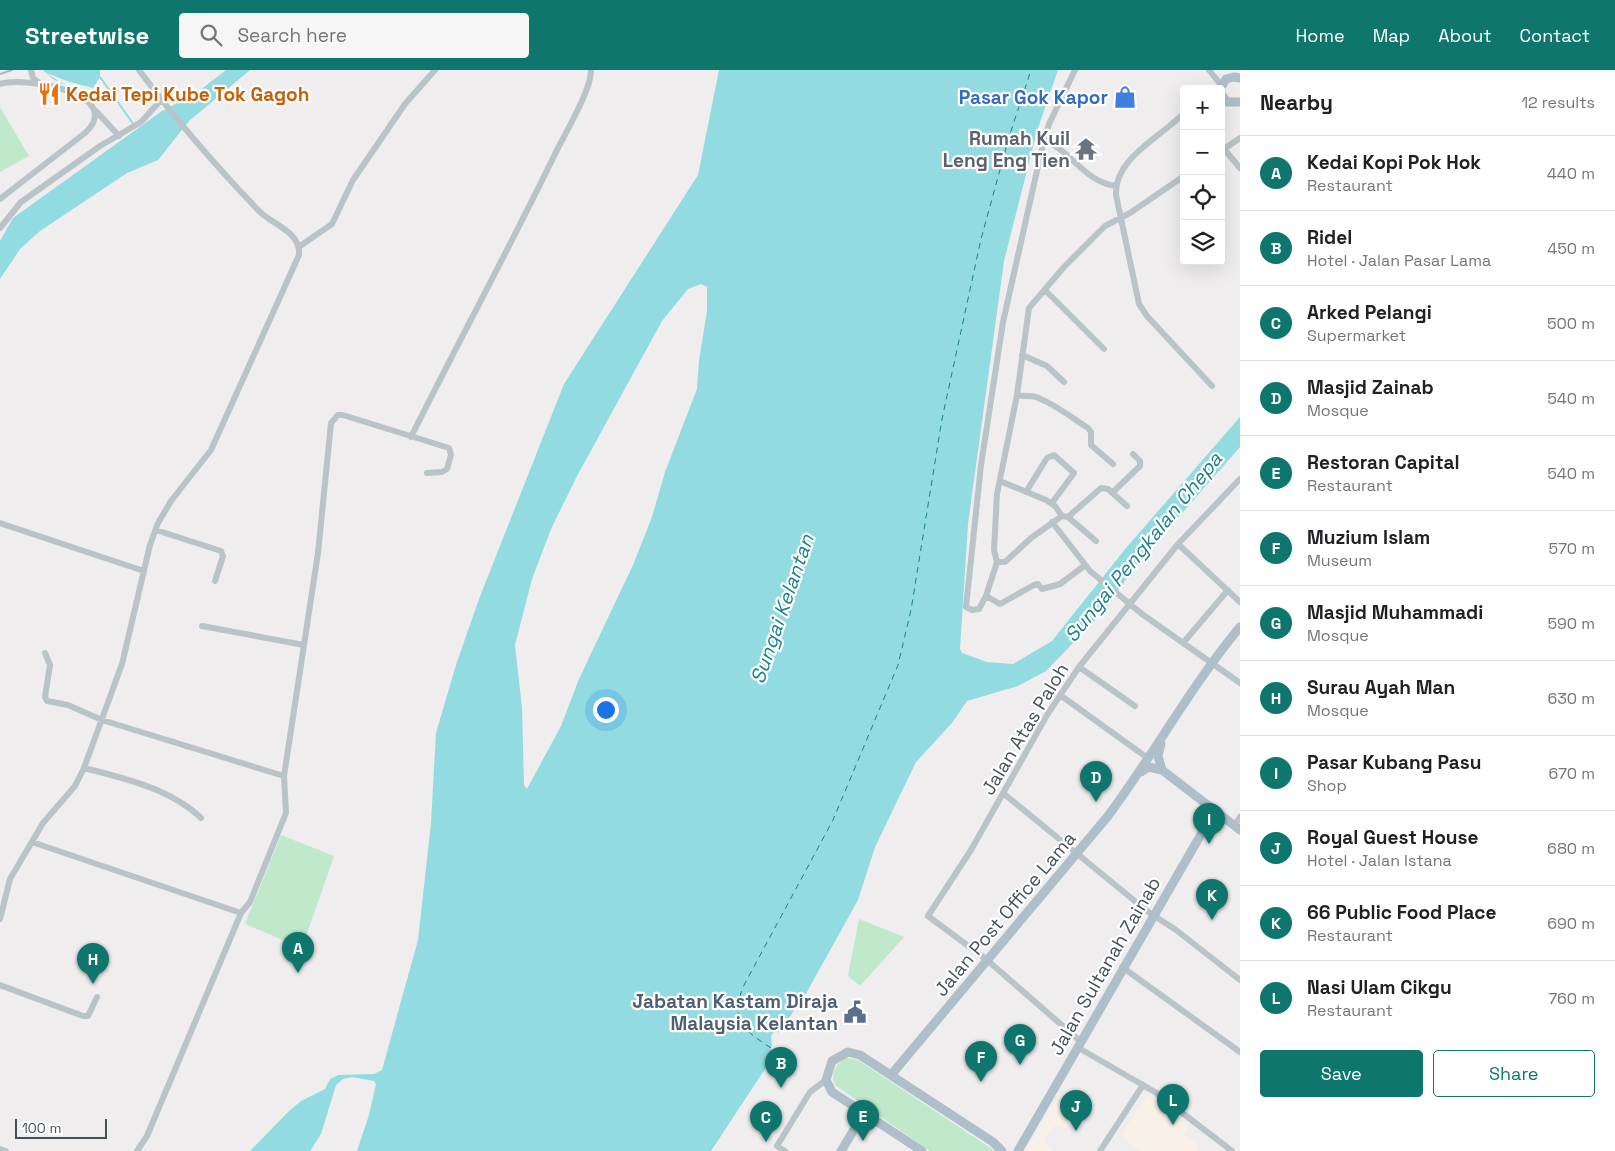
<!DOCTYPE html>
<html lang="en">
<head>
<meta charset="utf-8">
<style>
  body { margin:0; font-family:"Space Grotesk",sans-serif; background:#f6f6f6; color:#202124 }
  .controls { position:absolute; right:15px; top:15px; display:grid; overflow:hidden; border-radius:5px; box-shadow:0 5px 20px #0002 }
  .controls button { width:45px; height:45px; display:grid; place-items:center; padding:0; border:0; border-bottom:1px solid #e0e0e0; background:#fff; color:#202124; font:25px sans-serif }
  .scale { position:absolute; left:15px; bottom:12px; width:92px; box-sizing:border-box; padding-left:5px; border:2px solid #475258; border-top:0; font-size:14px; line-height:18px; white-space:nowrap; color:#475258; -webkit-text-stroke:4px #fff; paint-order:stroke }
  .you { position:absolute; left:605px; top:639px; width:18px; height:18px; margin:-12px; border:4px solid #fff; border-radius:50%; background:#1a73e8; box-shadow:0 0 0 8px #1a73e833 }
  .badge { display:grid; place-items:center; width:32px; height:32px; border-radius:50%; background:#0f766e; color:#fff; font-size:16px; font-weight:700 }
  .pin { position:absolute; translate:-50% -41px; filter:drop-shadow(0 1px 2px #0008) }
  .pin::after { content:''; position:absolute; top:26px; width:18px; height:15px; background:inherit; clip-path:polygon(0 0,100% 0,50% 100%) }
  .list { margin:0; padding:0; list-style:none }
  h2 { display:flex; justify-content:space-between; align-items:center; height:65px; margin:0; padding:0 20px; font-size:21px }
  h2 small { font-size:16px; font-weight:400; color:#757577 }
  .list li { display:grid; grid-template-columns:32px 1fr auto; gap:15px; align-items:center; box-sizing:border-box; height:75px; padding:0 20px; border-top:1px solid #e0e0e0 }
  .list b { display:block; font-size:19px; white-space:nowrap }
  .list p { margin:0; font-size:16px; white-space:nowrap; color:#757577 }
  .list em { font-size:16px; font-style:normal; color:#757577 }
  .actions { display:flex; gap:10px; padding:15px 20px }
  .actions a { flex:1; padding:11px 0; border:1px solid #0f766e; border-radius:5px; text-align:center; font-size:18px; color:#0f766e }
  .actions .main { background:#0f766e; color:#fff }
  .icon { flex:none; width:28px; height:28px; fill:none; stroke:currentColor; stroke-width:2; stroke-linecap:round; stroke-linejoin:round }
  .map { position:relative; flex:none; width:1240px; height:1081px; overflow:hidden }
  header { display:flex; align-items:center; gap:30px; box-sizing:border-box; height:70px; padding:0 25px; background:#0f766e; color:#fff }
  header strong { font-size:24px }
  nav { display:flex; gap:28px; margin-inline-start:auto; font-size:18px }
  .search { width:350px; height:45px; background:#f6f6f6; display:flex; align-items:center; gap:12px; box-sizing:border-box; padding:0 18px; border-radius:5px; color:#757577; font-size:19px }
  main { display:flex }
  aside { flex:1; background:#fff }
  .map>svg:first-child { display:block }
  .commercial { fill:#f9f1e7 }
  .green { fill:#bfe9ca }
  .water { fill:#91dbe1; fill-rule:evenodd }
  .pier { fill:#efeded }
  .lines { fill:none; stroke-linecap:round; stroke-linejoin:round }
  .stream { stroke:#91dbe1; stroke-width:2 }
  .ferry { stroke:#1b8089; stroke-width:1; stroke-dasharray:6 5; stroke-linecap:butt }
  .minor { stroke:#b9c3c8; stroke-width:6 }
  .major { stroke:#afbfc9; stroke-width:9 }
  .rail { stroke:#b0b3b6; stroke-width:2 }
  .labels { text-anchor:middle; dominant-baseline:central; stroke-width:4.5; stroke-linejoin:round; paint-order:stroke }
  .food-label { font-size:19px; font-weight:bold; fill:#c56008; stroke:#fff; text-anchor:start }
  .shop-label { font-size:19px; font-weight:bold; fill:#366cbe; stroke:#fff; text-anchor:end }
  .worship-label { font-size:19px; font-weight:bold; fill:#5b616d; stroke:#fff; text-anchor:end }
  .street-label { font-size:19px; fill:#475258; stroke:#fff }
  .service-label { font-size:19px; font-weight:bold; fill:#4e5e75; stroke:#fff; text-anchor:end }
  .water-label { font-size:20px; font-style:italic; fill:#1b8089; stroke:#fff }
</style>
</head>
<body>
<header>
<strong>Streetwise</strong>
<div class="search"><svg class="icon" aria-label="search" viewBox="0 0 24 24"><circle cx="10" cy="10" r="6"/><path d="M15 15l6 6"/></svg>Search here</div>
<nav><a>Home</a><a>Map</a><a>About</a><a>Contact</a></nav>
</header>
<main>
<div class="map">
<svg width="1240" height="1081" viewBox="0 0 1240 1081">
  <rect width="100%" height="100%" fill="#efeded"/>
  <!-- commercial -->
  <path class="commercial" d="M1147,1025L1189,1057L1184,1064L1199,1076L1197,1080L1198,1081H1141L1120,1066Z
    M1056,1030L1076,1044L1065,1059L1056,1055L1044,1070L1053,1079L1052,1081H1025Z"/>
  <!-- green -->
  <path class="green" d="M0,37L29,86L0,102Z
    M281,765L334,786L302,878L245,854Z
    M859,849L904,867L860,916L848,906Z
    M847,988L858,990L995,1081H930L835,1015C830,1005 836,992 847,988Z"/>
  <!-- water -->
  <path class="water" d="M43,0H100V7L93,18C76,21 55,14 43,0Z
    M226,0H250L189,51L158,90L127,103L40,161L20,179L0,209V171L13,148L162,41L195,24Z
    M719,0H1058L1037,61L1004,191L968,454L960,579L962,583L987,592L1013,594L1052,571L1126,478L1240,347V377L1134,498L1104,541L1046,601L1018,616L967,631L952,653L916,692L875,777L858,830L803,929L779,963L775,961L769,993L711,1081H357L369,1045L376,1014L374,1011L352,1007L343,1009L336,1015L321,1064L310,1081H250L289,1041L301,1031L325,1019L330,1009L338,1005L374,1004L382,1000L418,870L431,753L436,663L456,595L479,529L564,314L698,105ZM701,214L707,217V241L699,291L697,319L665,402L652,447L633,495L579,609L561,656L527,719L524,715L522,638L515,575L532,509L551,459L577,406L662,251L688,219Z"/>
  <!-- pier -->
  <path class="pier" d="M44,2L70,12L93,18L83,20L67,16Z
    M795,939L797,941L781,965L776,964L774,966L773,980L770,979L772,976L771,966L775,960L779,963Z"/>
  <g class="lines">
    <!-- stream -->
    <path class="stream" d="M100,7L134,55"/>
    <!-- ferry -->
    <path class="ferry" d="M771,978C744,960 730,951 743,917L833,750L898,595L911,540L942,349L981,169L1009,67L1031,0"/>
    <!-- minor -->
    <path class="minor" d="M31,0L33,8L38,12
      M1209,0L1221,15L1218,18
      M0,14C25,6 127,24 85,63L0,129
      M96,41L119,66
      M1184,43C1161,67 1114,88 1116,125L1139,234L1147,246L1212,316
      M1044,70C1073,82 1084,112 1116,116
      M1224,79L1240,98
      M1221,81L1240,68
      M0,158L21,132L100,76L141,52L161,30
      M300,176L332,154L353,110L405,34L435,0
      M1045,220L1104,279
      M1022,285L1047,296L1064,312
      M1017,325C1024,327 1030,325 1036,327C1055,334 1072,348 1088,358L1091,362V375L1113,394
      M411,367C459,271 510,177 557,80C566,62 592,18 591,0
      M1000,411L1046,430L1055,436L1062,446L1068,447L1096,471
      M1026,422L1047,388L1054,385L1074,403L1052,433
      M1112,423L1140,396V391L1133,384
      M1062,446L1031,468L1005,492H997L994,480L997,424L1017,325L1029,238L1064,197L1105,156L1130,143L1184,106
      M1068,447L1101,418L1108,419L1127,436
      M1052,452L1090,501L1142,544L1240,613
      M0,453L144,501
      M156,460L221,481L223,486L215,511
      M1178,474L1240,532
      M997,492L986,526L1000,534L1034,515L1038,514L1042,519L1060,514L1084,496
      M986,526L979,539L972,540L966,537L981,395L1003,252L1043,74L1049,54L1075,0
      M202,556L304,575
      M1183,573L1228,520
      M45,583L50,595L45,627L47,631L68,635L102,650L284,706
      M1079,597L1135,636
      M1060,625L1149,689
      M84,698C124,708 171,719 201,748
      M1003,723L1147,841L1176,860L1240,910
      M1234,756L1240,747
      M32,772L241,843
      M0,849L10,809L43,753L75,716L84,698L122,594L150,475L158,453L171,431L211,380L299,185C301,161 272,155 258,140C216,96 175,49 139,0
      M1122,897L1240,982
      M0,915L83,946H88L97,927
      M1080,971L987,890L928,846L971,780L1047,645L1079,597L1178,474L1240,409
      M1077,977L1155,1022L1232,1081
      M0,1079L6,1081
      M137,1081L147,1066L241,843L250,832L286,743L284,706L318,483L331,353L338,345H343L449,378L451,385L447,399L442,402L427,403
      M785,1081L777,1076L810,1022L826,1010
      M1100,1081L1143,1015"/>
    <!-- major -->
    <path class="major" d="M1220,19L1226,9L1234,7L1240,8
      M1221,24L1227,32H1240
      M1161,674L1158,686L1162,700
      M1141,702L1149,697L1162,700L1240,760
      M891,1005L1108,746C1154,684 1191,616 1240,557
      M841,1081L864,1043
      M922,1081L832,1022L826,1010L832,991L848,982L860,985L993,1072L1002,1081
      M1018,1081L1207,754L1215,748L1227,750"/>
    <!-- rail -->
    <path class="rail" d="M0,4L12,0"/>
  </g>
  <!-- icons -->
  <defs>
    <symbol id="restaurant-bare" viewBox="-9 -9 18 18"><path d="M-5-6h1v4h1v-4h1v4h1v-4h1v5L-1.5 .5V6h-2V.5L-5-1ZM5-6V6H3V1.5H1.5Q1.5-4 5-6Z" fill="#e8710a" stroke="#fff" stroke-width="2.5" paint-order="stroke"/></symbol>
    <symbol id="shop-bare" viewBox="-9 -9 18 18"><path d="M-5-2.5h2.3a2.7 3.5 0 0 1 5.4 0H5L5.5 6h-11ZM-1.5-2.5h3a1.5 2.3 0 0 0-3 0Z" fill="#3f7fe0" stroke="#fff" stroke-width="2.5" paint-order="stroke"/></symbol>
    <symbol id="temple-bare" viewBox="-9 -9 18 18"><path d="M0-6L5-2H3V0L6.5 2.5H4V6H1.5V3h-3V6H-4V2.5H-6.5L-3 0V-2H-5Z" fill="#6b7280" stroke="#fff" stroke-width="2.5" paint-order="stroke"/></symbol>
    <symbol id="civic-bare" viewBox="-9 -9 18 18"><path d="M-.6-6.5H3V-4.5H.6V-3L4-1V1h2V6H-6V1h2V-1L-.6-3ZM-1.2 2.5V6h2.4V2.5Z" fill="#5c6f8a" stroke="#fff" stroke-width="2.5" paint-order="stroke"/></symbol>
  </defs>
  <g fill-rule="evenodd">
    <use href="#restaurant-bare" x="33" y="8" width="32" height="32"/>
    <use href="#shop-bare" x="1109" y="11" width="32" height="32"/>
    <use href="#temple-bare" x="1070" y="63" width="32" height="32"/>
    <use href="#civic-bare" x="839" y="926" width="32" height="32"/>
  </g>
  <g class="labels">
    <!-- food labels -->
    <g class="food-label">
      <text x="66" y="24">Kedai Tepi Kube Tok Gagoh</text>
    </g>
    <!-- shop labels -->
    <g class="shop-label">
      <text x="1108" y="27">Pasar Gok Kapor</text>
    </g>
    <!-- worship labels -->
    <g class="worship-label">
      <text x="1070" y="68">Rumah Kuil<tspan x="1070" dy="22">Leng Eng Tien</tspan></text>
    </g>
    <!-- street labels -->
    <g class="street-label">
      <text transform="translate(1025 659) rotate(-59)">Jalan Atas Paloh</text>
      <text transform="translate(1005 844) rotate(-50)">Jalan Post Office Lama</text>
      <text transform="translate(1105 896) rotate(-60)">Jalan Sultanah Zainab</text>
    </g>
    <!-- service labels -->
    <g class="service-label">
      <text x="838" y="931">Jabatan Kastam Diraja<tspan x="838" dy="22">Malaysia Kelantan</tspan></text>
    </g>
    <!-- water labels -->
    <g class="water-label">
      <text transform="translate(1143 477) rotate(-51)">Sungai Pengkalan Chepa</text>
      <text transform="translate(782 539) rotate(-71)">Sungai Kelantan</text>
    </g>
  </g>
</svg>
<div class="controls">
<button>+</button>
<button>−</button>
<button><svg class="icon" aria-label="locate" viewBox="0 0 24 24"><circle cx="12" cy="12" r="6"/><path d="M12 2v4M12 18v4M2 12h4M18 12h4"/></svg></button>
<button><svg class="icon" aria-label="layers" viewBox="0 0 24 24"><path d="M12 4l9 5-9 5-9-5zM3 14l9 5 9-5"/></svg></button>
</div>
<div class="scale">100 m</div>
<div class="you"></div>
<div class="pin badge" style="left:298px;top:903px">A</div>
<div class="pin badge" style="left:781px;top:1018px">B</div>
<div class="pin badge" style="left:766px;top:1072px">C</div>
<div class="pin badge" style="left:1096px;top:732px">D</div>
<div class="pin badge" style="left:863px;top:1071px">E</div>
<div class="pin badge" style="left:981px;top:1012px">F</div>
<div class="pin badge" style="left:1020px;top:995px">G</div>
<div class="pin badge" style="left:93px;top:914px">H</div>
<div class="pin badge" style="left:1209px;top:774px">I</div>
<div class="pin badge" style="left:1076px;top:1061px">J</div>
<div class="pin badge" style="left:1212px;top:850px">K</div>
<div class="pin badge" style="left:1173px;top:1055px">L</div>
</div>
<aside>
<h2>Nearby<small>12 results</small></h2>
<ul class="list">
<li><span class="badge">A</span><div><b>Kedai Kopi Pok Hok</b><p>Restaurant</p></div><em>440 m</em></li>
<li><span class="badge">B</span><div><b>Ridel</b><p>Hotel · Jalan Pasar Lama</p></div><em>450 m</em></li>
<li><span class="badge">C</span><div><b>Arked Pelangi</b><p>Supermarket</p></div><em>500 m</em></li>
<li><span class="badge">D</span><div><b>Masjid Zainab</b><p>Mosque</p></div><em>540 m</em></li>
<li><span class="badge">E</span><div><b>Restoran Capital</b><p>Restaurant</p></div><em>540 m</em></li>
<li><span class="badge">F</span><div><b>Muzium Islam</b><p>Museum</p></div><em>570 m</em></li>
<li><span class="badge">G</span><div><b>Masjid Muhammadi</b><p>Mosque</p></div><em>590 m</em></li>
<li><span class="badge">H</span><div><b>Surau Ayah Man</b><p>Mosque</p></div><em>630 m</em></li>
<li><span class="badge">I</span><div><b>Pasar Kubang Pasu</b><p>Shop</p></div><em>670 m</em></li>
<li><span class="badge">J</span><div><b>Royal Guest House</b><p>Hotel · Jalan Istana</p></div><em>680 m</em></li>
<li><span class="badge">K</span><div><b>66 Public Food Place</b><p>Restaurant</p></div><em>690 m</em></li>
<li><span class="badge">L</span><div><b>Nasi Ulam Cikgu</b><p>Restaurant</p></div><em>760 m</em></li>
</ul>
<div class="actions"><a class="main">Save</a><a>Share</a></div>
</aside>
</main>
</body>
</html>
